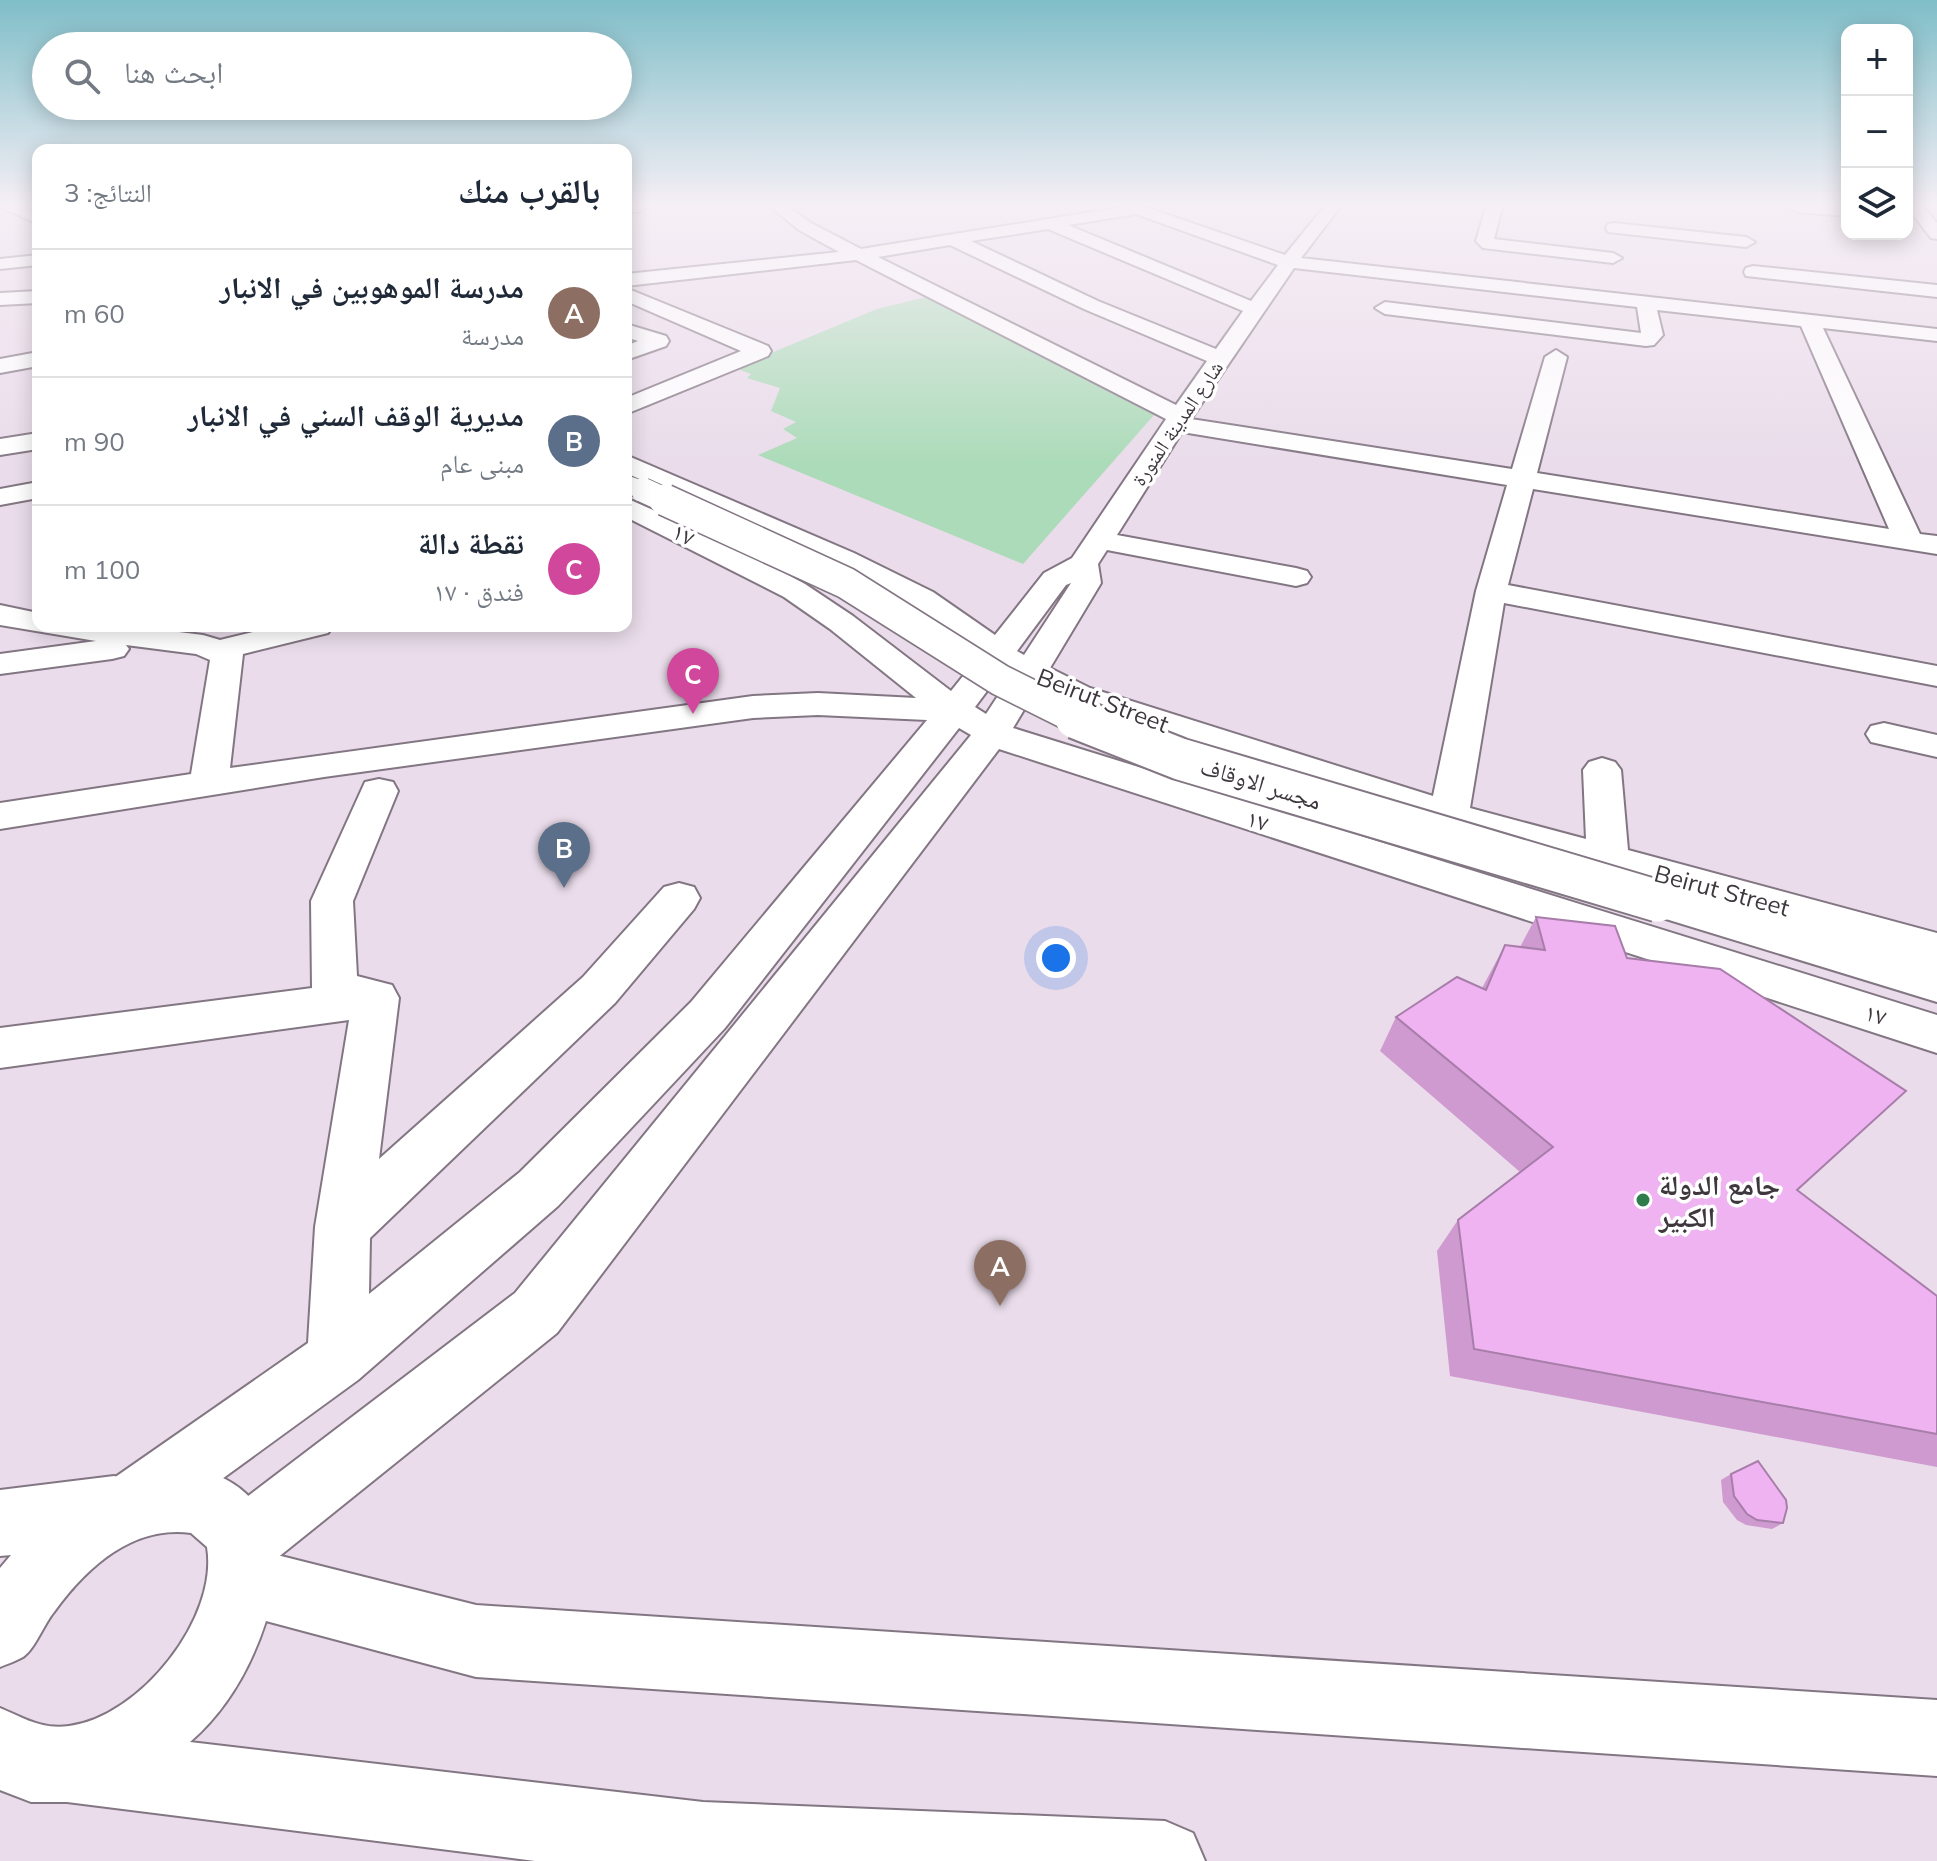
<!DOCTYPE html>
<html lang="ar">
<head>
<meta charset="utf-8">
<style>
  body { margin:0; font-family:Mulish,"Noto Naskh Arabic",sans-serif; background:#f2f2f3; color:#1f2937; direction:rtl }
  .controls { position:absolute; right:24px; top:24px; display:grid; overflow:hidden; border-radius:16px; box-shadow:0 4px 20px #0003 }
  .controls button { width:72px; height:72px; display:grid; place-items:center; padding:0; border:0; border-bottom:2px solid #e0e1e3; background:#fff; color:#1f2937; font:40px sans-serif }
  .you { position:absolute; left:1056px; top:958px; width:28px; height:28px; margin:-20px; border:6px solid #fff; border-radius:50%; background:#1a73e8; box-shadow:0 0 0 12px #1a73e833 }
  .badge { display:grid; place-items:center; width:52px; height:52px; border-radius:50%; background:#0b8043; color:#fff; font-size:26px; font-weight:700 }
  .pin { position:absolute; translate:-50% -66px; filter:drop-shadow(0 2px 4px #0008) }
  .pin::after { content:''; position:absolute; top:42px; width:28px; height:24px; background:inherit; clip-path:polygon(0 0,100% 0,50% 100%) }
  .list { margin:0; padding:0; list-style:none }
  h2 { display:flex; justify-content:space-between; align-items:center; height:104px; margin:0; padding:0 32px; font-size:34px }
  h2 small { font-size:26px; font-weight:400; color:#747a83 }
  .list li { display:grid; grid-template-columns:52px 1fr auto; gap:24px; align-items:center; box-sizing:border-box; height:128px; padding:0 32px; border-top:2px solid #e0e1e3 }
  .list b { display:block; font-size:30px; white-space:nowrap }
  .list p { margin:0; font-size:26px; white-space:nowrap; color:#747a83 }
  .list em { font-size:26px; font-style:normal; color:#747a83 }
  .icon { flex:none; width:44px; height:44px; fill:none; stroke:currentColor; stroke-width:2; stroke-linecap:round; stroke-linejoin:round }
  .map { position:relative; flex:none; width:1937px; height:1861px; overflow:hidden; direction:ltr }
  .search { position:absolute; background:#fff; box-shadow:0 4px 20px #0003; left:32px; top:32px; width:600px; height:88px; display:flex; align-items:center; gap:20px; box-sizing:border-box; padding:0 28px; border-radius:44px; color:#747a83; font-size:30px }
  .panel { position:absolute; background:#fff; box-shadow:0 4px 20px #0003; left:32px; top:144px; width:600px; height:488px; border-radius:16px; direction:rtl }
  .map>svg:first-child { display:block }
  .green { fill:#abdbb8 }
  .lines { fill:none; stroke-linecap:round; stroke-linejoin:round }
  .minor-casing { stroke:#837683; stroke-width:4 }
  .major-casing { stroke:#837683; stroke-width:4 }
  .minor { fill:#fff; fill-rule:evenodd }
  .major { fill:#fff; fill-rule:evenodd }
  .major-bridge-far2-casing { stroke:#837683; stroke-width:26; stroke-linecap:butt }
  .major-bridge-far1-casing { stroke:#837683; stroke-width:34; stroke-linecap:butt }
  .major-bridge-casing { stroke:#837683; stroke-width:45; stroke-linecap:butt }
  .major-bridge-far2 { stroke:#fff; stroke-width:24 }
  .major-bridge-far1 { stroke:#fff; stroke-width:31 }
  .major-bridge { stroke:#fff; stroke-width:41 }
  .wall { fill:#ce9acf }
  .building { fill:#efb3f1; stroke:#a77da9; stroke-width:2 }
  .poi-dot { fill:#2f7d4d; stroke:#fff; stroke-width:3 }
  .labels { text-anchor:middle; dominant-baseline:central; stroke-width:7; stroke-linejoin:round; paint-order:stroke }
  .far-street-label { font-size:20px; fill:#3e383e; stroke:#fff }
  .street-label { font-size:24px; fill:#3e383e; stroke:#fff }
  .near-poi-label { font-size:28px; font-weight:bold; fill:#3e383e; stroke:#fff; text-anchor:start }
</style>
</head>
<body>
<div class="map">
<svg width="1937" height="1861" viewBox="0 0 1937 1861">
  <rect width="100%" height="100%" fill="#eadcea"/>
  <!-- green -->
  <path class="green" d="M926,297L1154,415L1023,564L758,455L797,438L783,429L796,422L771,411L780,388L747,378L751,374L735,368L877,309Z"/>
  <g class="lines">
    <defs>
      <path id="minor" d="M626,207H647L639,212H626Z
        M771,207H788L811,223L861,249L1123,207H1145L1285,255L1324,207H1340L1301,258L1937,329V341L1823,328L1920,534L1937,536V554L1533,489L1508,585L1937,666V686L1504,603L1470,808L1586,839L1583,770L1589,762L1602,758L1615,762L1621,770L1628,850L1937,933V967L1435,824L1066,702L1037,688L1013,728L1937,1015V1053L999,749L557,1333L266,1567L242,1577L218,1567L208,1543L218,1519L515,1293L971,735L959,728L725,1028L558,1206L358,1380L160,1524L137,1534L114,1524L104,1501L114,1478L308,1343L315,1227L349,1020L0,1068V1028L312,988L311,901L365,782L379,779L393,782L398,791L353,901L357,976L392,985L399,998L379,1159L583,977L664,887L679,883L694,887L700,898L694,909L615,1003L370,1238L369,1294L520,1172L691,1002L927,720L818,715L753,718L324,777L0,829V803L191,774L210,660L196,654L126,645L129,649L124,656L112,659L0,674V654L96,641L0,625V605L38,613V626H130L203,635L220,640L278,626H333L328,633L243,654L230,768L753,696L818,693L916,698L830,629L784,597L626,517V498L734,546L805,584L853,616L951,691L980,655L911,606L834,565L626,473V455L854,553L933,592L995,635L1044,573L1072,558L1166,419L856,260L626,286V274L839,252L799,230ZM1136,214L1278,265L1251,301L1068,225ZM1048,229L1243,311L1216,349L1098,301L971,241ZM950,245L1084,309L1207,361L1176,405L878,257ZM1294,268L1637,307L1641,333L1385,302L1375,308L1385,314L1646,346L1654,345L1663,335L1657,310L1801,326L1889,529L1537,473L1567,357L1556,350L1545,357L1512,469L1191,419ZM1182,432L1507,485L1476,591L1433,796L1090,688L1050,668L1101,583L1098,564L1107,550L1296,586L1307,583L1311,577L1307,571L1296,568L1117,535ZM1071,583L1024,655L1017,651L1066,585ZM1002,671L1011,676L986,714L975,707Z
        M1486,207H1502L1494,239L1613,253L1622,258L1613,263L1483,248L1476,241Z
        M1789,207H1847V216L1797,212Z
        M1907,207H1923L1937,223V239L1931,238Z
        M1614,223L1746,237L1755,242L1746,247L1608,232L1606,228L1608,224Z
        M38,255V265L0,269V259Z
        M1753,266L1937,285V297L1746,276L1744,272L1746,268Z
        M626,288L768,346L771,351L768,356L626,414V398L741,351L626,301Z
        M38,291V303L0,305V293Z
        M626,324L666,336L669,341L666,346L626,360V346L638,341L626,337Z
        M38,352V366L0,373V359Z
        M38,433V449L0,455V439Z
        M38,482V498L0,505V489Z
        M1884,723L1937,735V757L1871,742L1866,734L1871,726Z"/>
      <path id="major" d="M1,207H22L38,213V224Z
        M626,475L653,484L657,490L653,496L643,498L626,493Z
        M1658,886L1937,966V1002L1643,912L1637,901L1643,890Z
        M182,1466C235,1474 267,1501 277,1555L476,1605L1937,1700V1776L476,1677L266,1621C251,1667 227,1710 190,1742L703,1802L1165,1821L1193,1833L1205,1861H535L67,1802H31L0,1790V1708C24,1718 42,1730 69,1726C140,1717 219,1618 207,1547L191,1533C132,1525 86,1568 54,1612C44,1624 35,1649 23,1657C16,1661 7,1664 0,1667V1568L11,1555L0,1556V1490L114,1476C124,1480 164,1465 182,1466Z"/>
    </defs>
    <!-- minor casing -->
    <use href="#minor" class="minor-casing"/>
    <!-- major casing -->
    <use href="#major" class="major-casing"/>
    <!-- minor -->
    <use href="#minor" class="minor"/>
    <!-- major -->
    <use href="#major" class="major"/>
    <defs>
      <path id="major-bridge-far2" d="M643,490L669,502"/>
      <path id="major-bridge-far1" d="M665,500L846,583L1000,680L1080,720"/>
      <path id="major-bridge" d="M1076,718L1180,759L1658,901"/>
    </defs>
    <!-- major-bridge-far2 casing -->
    <use href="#major-bridge-far2" class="major-bridge-far2-casing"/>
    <!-- major-bridge-far1 casing -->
    <use href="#major-bridge-far1" class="major-bridge-far1-casing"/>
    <!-- major-bridge casing -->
    <use href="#major-bridge" class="major-bridge-casing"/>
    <!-- major-bridge-far2 -->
    <use href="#major-bridge-far2" class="major-bridge-far2"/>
    <!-- major-bridge-far1 -->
    <use href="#major-bridge-far1" class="major-bridge-far1"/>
    <!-- major-bridge -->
    <use href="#major-bridge" class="major-bridge"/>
  </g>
  <!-- wall -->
  <path class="wall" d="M1536,917L1627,958L1797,1190L1937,1296V1467L1450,1376L1437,1251L1458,1220L1520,1172L1380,1051L1396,1017L1482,988L1505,945L1520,947Z
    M1731,1474L1783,1523L1772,1529L1746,1525L1737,1520L1723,1502L1721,1480Z"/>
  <!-- building -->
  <path class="building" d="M1536,917L1615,926L1627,958L1720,969L1906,1091L1797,1190L1937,1296V1434L1474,1349L1458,1220L1553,1147L1396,1017L1457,977L1486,990L1505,945L1545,950Z
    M1758,1461L1786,1500L1787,1508L1783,1523L1757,1520L1747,1514L1734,1496L1731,1474Z"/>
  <!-- sky -->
  <linearGradient id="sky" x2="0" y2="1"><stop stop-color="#7fbec8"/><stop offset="0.44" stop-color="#f6eff6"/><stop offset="1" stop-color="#f6eff6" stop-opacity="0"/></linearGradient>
  <rect width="1937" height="467" fill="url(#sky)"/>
  <!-- markers -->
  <circle class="poi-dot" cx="1643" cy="1200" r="8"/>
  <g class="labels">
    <!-- far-street labels -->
    <g class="far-street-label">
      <text transform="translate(1177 423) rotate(-56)">شارع المدينة المنورة</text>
    </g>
    <!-- street labels -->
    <g class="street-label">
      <text transform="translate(684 534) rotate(26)">١٧</text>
      <text transform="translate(1103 700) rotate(21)">Beirut Street</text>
      <text transform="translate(1261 783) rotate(17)">مجسر الاوقاف</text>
      <text transform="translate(1258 820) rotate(17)">١٧</text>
      <text transform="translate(1722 890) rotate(15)">Beirut Street</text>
      <text transform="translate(1876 1014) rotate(17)">١٧</text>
    </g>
    <!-- near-poi labels -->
    <g class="near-poi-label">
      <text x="1659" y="1184">جامع الدولة<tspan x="1659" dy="32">الكبير</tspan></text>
    </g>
  </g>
</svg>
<div class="controls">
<button>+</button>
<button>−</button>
<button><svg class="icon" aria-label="layers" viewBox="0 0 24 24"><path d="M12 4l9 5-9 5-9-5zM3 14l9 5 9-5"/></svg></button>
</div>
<div class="you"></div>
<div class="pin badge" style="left:1000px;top:1306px;background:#8d6e63">A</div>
<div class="pin badge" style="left:564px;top:888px;background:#5c6f8a">B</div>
<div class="pin badge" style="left:693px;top:714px;background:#d1479c">C</div>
<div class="search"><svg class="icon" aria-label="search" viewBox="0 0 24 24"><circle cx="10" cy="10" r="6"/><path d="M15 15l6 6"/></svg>ابحث هنا</div>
<section class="panel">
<h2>بالقرب منك<small>النتائج: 3</small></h2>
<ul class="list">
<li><span class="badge" style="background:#8d6e63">A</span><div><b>مدرسة الموهوبين في الانبار</b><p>مدرسة</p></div><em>60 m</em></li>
<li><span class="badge" style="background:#5c6f8a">B</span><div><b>مديرية الوقف السني في الانبار</b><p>مبنى عام</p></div><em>90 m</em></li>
<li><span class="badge" style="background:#d1479c">C</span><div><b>نقطة دالة</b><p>فندق · ١٧</p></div><em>100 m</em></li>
</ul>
</section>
</div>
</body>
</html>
